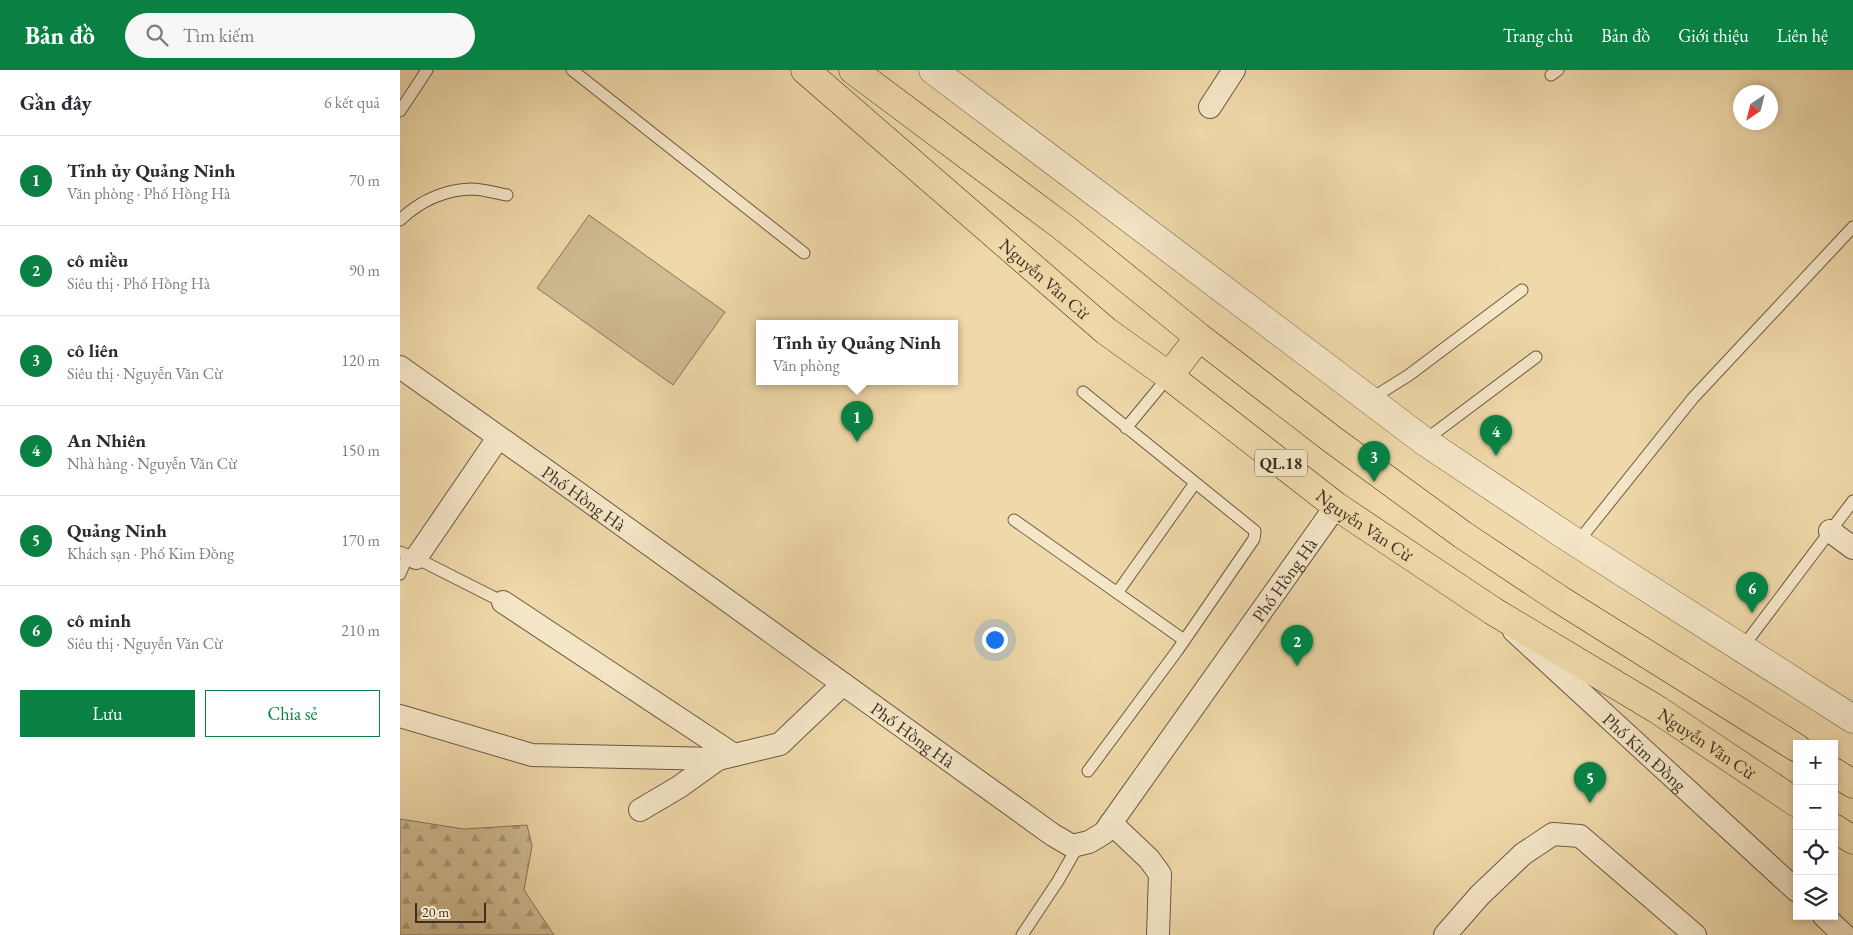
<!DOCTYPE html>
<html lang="vi">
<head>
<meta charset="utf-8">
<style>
  body { margin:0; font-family:"EB Garamond",serif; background:#f7f7f7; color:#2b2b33 }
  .controls { position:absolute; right:15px; bottom:15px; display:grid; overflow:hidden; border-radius:0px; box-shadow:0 2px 8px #0003 }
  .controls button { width:45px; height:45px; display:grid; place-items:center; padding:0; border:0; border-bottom:1px solid #e1e1e2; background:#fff; color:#2b2b33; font:25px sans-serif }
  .compass { position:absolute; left:1333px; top:15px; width:45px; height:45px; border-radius:50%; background:#fff; box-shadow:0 2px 8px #0003; rotate:215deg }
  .scale { position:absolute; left:15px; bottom:12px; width:71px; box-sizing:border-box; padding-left:5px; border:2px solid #3b3025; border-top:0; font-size:14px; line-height:18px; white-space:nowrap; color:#3b3025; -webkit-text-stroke:4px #f5e6c7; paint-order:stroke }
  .you { position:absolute; left:594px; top:569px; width:18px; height:18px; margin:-12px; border:4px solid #fff; border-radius:50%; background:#1a73e8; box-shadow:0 0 0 8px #1a73e833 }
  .badge { display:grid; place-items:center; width:32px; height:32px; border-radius:50%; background:#0b8043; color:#fff; font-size:16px; font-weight:700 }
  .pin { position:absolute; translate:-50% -41px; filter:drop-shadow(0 1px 2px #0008) }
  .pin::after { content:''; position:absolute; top:26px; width:18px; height:15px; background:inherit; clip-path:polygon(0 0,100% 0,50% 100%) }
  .popup { position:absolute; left:356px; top:250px; width:202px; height:65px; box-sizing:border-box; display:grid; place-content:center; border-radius:0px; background:#fff; filter:drop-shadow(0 1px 4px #0005); font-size:16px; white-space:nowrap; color:#7c7c81 }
  .popup b { font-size:19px; color:#2b2b33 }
  .popup::after { content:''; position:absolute; left:50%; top:100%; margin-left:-10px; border:10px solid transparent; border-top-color:#fff }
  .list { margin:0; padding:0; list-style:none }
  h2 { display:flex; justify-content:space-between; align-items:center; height:65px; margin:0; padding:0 20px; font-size:21px }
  h2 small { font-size:16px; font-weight:400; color:#7c7c81 }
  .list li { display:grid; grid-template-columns:32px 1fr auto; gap:15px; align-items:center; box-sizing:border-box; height:90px; padding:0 20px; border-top:1px solid #e1e1e2 }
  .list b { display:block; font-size:19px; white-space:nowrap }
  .list p { margin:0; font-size:16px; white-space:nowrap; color:#7c7c81 }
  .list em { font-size:16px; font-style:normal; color:#7c7c81 }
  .actions { display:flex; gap:10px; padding:15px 20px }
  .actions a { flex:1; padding:11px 0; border:1px solid #0b8043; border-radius:0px; text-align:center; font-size:18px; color:#0b8043 }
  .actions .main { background:#0b8043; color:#fff }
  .icon { flex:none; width:28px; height:28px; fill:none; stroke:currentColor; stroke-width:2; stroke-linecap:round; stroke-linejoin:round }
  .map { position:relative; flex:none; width:1453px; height:865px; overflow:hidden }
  header { display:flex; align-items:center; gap:30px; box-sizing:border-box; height:70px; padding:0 25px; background:#0b8043; color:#fff }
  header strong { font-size:24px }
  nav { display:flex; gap:28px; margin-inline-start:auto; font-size:18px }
  .search { width:350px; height:45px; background:#f7f7f7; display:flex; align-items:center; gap:12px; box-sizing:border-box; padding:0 18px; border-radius:28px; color:#7c7c81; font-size:19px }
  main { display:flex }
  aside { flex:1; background:#fff }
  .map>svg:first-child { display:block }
  .grass { fill:#d0bb93; stroke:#86765c }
  .forest { fill:url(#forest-firs); stroke:#86765c }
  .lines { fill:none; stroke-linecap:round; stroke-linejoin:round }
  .service-casing { stroke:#685a46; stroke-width:13 }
  .minor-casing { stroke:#685a46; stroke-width:24 }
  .tertiary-casing { stroke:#685a46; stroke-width:29 }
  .primary-casing { stroke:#3b3025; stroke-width:29 }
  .trunk-casing { stroke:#3b3025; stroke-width:29 }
  .service { stroke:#f5e6c7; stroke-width:11 }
  .minor { stroke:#f5e6c7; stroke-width:22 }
  .tertiary { stroke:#f5e6c7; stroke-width:28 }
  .primary { stroke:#efd8a9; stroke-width:28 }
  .trunk { stroke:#efd8a9; stroke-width:28 }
  .labels { text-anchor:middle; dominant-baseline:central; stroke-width:4; stroke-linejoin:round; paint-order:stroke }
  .shield { fill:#f5e6c7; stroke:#736756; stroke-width:1 }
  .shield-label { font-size:16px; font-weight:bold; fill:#3b3025 }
  .street-label { font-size:18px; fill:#3b3025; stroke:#f5e6c7 }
</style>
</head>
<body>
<header>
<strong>Bản đồ</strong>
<div class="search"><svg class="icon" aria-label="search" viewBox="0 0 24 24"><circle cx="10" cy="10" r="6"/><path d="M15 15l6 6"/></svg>Tìm kiếm</div>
<nav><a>Trang chủ</a><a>Bản đồ</a><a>Giới thiệu</a><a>Liên hệ</a></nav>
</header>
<main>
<aside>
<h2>Gần đây<small>6 kết quả</small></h2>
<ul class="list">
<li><span class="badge">1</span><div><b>Tỉnh ủy Quảng Ninh</b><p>Văn phòng · Phố Hồng Hà</p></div><em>70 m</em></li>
<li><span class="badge">2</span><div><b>cô miều</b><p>Siêu thị · Phố Hồng Hà</p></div><em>90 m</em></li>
<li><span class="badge">3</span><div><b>cô liên</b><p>Siêu thị · Nguyễn Văn Cừ</p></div><em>120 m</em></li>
<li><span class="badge">4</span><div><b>An Nhiên</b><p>Nhà hàng · Nguyễn Văn Cừ</p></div><em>150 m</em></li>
<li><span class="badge">5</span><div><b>Quảng Ninh</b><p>Khách sạn · Phố Kim Đồng</p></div><em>170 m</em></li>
<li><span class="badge">6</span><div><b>cô minh</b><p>Siêu thị · Nguyễn Văn Cừ</p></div><em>210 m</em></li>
</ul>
<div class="actions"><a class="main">Lưu</a><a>Chia sẻ</a></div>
</aside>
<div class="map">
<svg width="1453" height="865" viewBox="0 0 1453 865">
  <defs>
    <pattern id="forest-firs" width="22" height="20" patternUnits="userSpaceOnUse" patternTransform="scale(1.25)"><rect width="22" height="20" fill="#d0bb93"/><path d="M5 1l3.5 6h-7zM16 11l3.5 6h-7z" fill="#aa9878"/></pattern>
  </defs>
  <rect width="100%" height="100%" fill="#efd8a9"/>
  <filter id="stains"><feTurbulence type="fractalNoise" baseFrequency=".004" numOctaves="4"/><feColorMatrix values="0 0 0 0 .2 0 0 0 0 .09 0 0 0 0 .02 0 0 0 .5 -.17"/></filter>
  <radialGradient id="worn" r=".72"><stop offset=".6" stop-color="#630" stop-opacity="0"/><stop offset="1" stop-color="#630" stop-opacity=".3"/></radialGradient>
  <!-- grass -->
  <path class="grass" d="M189,145L325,242L273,315L137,218Z"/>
  <!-- forest -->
  <path class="forest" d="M0,749L64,759L127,755L132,776L124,820L154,865H0Z"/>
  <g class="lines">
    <defs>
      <path id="service" d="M172,0L404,183
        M1151,5L1158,0
        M0,41L27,0
        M0,150C20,131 43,120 71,119C83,119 95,123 107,125
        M683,322L855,461L854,469L777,581L688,701
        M969,330L1009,305L1122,220
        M726,358L769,306
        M1024,371L1136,287
        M614,450L784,570
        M1177,473L1293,328L1453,157
        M0,482L16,488L103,532
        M0,504L8,485
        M717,523L795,413
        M1342,578L1453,431
        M622,865L658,811L679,774"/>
      <g id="minor">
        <path d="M810,37L834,0"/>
        <path id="s1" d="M0,297L175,421L653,765L672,776L689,772L704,763L936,436"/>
        <path d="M1430,461L1453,478"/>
        <path d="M16,488L98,368"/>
        <path d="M103,532L334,685"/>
        <path id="s2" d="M1114,561L1397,821"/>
        <path d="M0,646L132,685L318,689L380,674L443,614"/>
        <path d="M240,740L279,717L318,689"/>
        <path d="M711,753L749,789L760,804L758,865"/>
        <path d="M1424,846L1444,865"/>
        <path d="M1045,865L1080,825L1123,784L1153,764L1180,766L1295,865"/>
      </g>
      <path id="tertiary" d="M533,0L1024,371L1166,466L1453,649"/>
      <g id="primary">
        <path id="s3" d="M405,0L706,261L769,306L936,436L1093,541L1258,640L1397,733"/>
        <path d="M453,0L663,157L799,267L933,370L1063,465L1159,529L1397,678"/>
        <path d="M1434,702L1453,714"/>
        <path d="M1434,758L1453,770"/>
      </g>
      <path id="trunk" d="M769,306L799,267"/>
    </defs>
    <!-- service casing -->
    <use href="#service" class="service-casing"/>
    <!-- minor casing -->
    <use href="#minor" class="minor-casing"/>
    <!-- tertiary casing -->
    <use href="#tertiary" class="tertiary-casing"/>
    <!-- primary casing -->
    <use href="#primary" class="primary-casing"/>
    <!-- trunk casing -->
    <use href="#trunk" class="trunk-casing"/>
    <!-- service -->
    <use href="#service" class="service"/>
    <!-- minor -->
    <use href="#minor" class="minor"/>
    <!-- tertiary -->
    <use href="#tertiary" class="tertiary"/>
    <!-- primary -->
    <use href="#primary" class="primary"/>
    <!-- trunk -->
    <use href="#trunk" class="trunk"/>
  </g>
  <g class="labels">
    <!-- shield labels -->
    <rect class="shield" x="855" y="379.5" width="52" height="27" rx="4"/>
    <g class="shield-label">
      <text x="881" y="393">QL.18</text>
    </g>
    <!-- street labels -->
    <g class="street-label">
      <text stroke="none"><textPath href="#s3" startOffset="318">Nguyễn Văn Cừ</textPath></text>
      <text stroke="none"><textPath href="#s1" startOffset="226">Phố Hồng Hà</textPath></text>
      <text stroke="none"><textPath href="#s3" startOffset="722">Nguyễn Văn Cừ</textPath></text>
      <text stroke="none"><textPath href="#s1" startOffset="1171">Phố Hồng Hà</textPath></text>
      <text stroke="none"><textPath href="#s1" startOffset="631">Phố Hồng Hà</textPath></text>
      <text stroke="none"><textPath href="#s3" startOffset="1128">Nguyễn Văn Cừ</textPath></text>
      <text stroke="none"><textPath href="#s2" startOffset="178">Phố Kim Đồng</textPath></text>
    </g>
  </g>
  <rect width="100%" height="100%" filter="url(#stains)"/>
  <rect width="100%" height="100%" fill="url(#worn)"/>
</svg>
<div class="controls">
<button>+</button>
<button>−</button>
<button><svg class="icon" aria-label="locate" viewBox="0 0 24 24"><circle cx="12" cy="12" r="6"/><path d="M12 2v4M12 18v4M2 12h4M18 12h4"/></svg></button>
<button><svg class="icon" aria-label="layers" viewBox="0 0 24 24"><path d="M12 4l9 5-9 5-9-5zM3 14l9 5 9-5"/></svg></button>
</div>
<svg class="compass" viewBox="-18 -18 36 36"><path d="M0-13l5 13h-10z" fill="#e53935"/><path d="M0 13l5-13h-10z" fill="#7c7c81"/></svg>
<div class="scale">20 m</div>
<div class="you"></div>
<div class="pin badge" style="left:457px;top:372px">1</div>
<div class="popup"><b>Tỉnh ủy Quảng Ninh</b>Văn phòng</div>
<div class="pin badge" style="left:897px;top:596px">2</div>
<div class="pin badge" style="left:974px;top:412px">3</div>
<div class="pin badge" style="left:1096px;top:386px">4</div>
<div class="pin badge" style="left:1190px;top:733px">5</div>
<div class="pin badge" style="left:1352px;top:543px">6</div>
</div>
</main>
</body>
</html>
